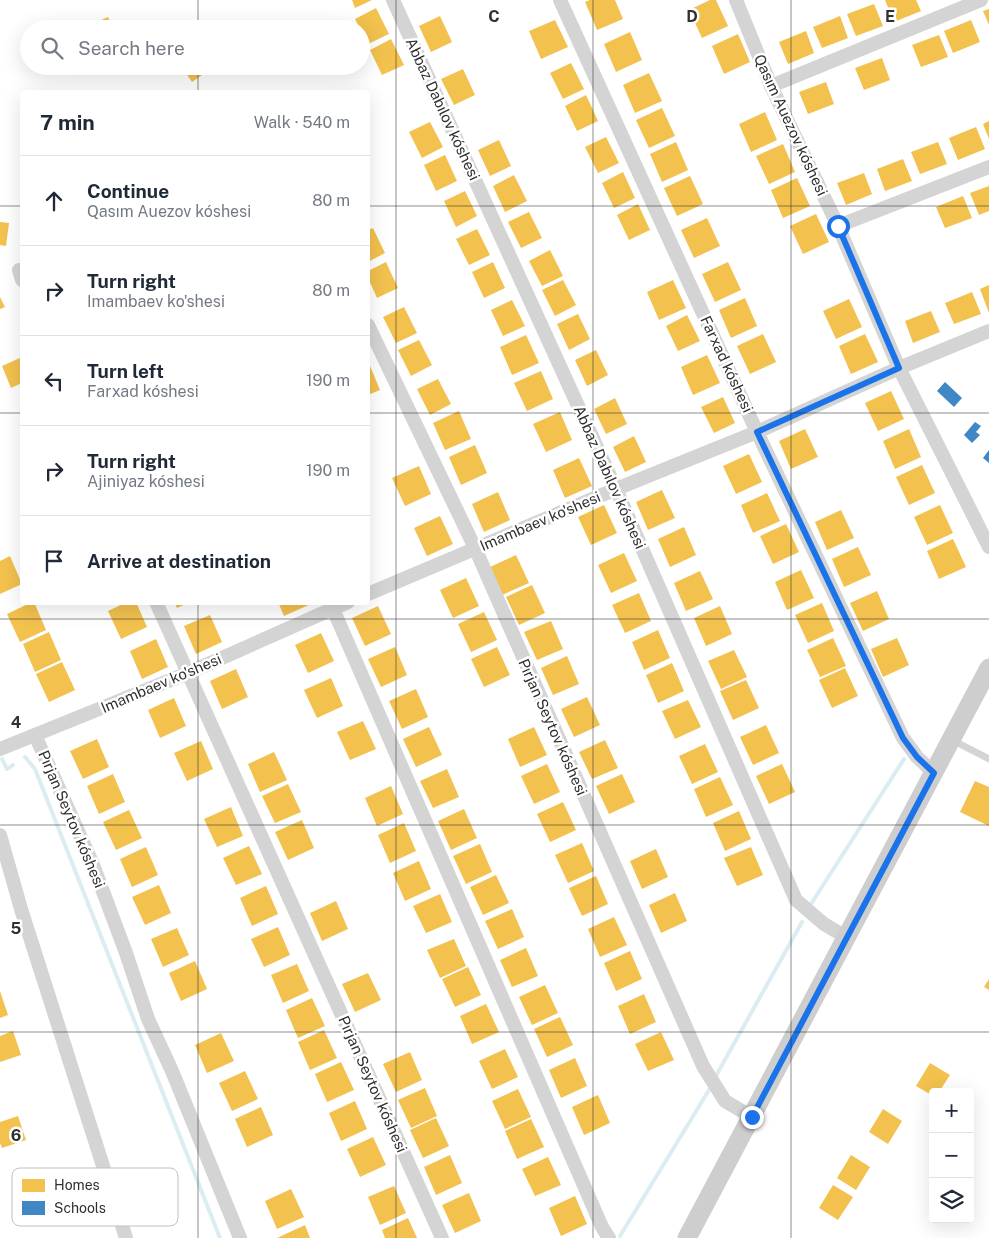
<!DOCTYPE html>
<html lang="en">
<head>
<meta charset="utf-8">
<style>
  body { margin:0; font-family:"Public Sans",sans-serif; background:#f2f2f3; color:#1f2937 }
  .controls { position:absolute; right:15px; bottom:15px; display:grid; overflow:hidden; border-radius:5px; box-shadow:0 5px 20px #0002 }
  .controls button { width:45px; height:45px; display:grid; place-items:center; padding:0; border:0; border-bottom:1px solid #e0e1e3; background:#fff; color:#1f2937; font:25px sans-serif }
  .stop { position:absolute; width:15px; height:15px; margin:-11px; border:4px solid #1a73e8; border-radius:50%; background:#fff }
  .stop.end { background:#1a73e8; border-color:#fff; box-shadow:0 1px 5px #0008 }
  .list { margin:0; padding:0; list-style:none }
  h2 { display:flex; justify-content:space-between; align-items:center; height:65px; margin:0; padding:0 20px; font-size:21px }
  h2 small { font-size:16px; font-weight:400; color:#747a83 }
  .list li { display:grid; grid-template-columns:32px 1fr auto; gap:15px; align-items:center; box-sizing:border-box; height:90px; padding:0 20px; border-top:1px solid #e0e1e3 }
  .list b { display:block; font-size:19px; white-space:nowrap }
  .list p { margin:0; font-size:16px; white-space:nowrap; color:#747a83 }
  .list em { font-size:16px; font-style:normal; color:#747a83 }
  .icon { flex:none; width:28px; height:28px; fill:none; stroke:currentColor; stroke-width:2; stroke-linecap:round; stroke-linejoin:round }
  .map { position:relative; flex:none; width:989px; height:1238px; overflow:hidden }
  .search { position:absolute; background:#fff; box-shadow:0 5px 20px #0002; left:20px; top:20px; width:350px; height:55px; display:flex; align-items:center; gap:12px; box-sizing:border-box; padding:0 18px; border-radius:28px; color:#747a83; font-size:19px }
  .panel { position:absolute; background:#fff; box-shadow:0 5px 20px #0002; left:20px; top:90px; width:350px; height:515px; border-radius:5px }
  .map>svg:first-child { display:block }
  .homes { fill:#f2c14e }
  .schools { fill:#3f88c5 }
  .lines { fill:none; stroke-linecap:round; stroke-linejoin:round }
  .stream { stroke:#dbecf2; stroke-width:4 }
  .lane { stroke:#d4d4d4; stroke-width:7 }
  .street { stroke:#d4d4d4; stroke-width:14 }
  .secondary { stroke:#cecece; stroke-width:19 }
  .route { stroke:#1a73e8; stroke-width:6 }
  .grid { fill:none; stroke:#303030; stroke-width:1; stroke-opacity:0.55 }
  .labels { text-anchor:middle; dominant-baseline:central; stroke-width:5; stroke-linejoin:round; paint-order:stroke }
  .street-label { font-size:15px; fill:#303030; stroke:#fff }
  .key { fill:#fff; stroke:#c1c1c1; stroke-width:1 }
  .key-label { font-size:14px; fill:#303030 }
  .grid-label { font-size:16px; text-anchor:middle; font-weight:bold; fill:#303030; stroke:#fff; stroke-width:5; stroke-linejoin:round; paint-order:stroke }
</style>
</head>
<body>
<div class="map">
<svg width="989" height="1238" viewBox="0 0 989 1238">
  <rect width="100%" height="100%" fill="#fff"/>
  <!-- homes -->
  <path class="homes" d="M352,0H372L355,8Z
    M590,0H615L623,19L597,30L585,2Z
    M710,0H716L728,26L702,38L689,10Z
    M885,0H916L921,11L894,22Z
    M874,4L883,26L856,36L847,14Z
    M376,8L389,34L368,44L355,19Z
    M989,9V25L983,11Z
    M440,16L452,42L431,52L419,26Z
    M840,16L848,38L822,48L813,27Z
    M108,17L113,29H81Z
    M555,20L568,47L541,59L529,31Z
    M971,20L980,42L953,53L944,31Z
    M806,31L814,53L788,64L779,42Z
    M630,32L642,60L616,72L604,44Z
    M738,34L750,62L724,74L712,46Z
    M939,35L948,57L921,67L912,45Z
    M391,39L404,65L382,75L370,50Z
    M882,58L890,80L864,90L855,68Z
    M571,63L584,89L563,99L550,73Z
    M181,66H215L192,82Z
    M463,69L475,95L454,105L441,79Z
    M649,73L662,101L635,113L623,85Z
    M826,82L834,104L808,114L799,92Z
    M586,95L598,121L577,131L565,106Z
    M662,108L675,136L649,148L636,120Z
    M765,112L777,140L751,152L739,124Z
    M989,121V139L983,124Z
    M430,122L443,147L422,158L409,132Z
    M976,127L985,149L958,160L949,138Z
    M606,137L619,163L598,173L585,147Z
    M499,140L511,166L490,176L478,150Z
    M676,142L688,170L662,182L650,154Z
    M938,142L947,164L920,174L911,152Z
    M783,144L795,172L769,184L756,156Z
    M445,155L457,181L436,191L424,165Z
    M903,159L912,181L885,191L877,169Z
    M623,172L635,198L614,208L602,183Z
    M864,173L872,194L846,205L837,183Z
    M514,175L527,201L505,212L493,186Z
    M690,176L703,204L677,216L664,188Z
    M797,178L810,206L783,218L771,190Z
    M989,186V211L979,215L970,193Z
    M465,191L477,216L456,227L444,201Z
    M963,196L972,218L945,228L936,207Z
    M638,204L650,230L629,240L617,215Z
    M529,212L542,238L521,248L508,222Z
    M816,214L829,242L803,254L790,226Z
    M707,218L720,246L694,258L681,230Z
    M0,222L9,223L6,246L0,245Z
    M373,228L385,253L368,262V230Z
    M477,229L490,255L469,265L456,239Z
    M550,250L563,276L542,286L529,261Z
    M386,262L398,288L377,298L368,278V271Z
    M493,262L505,288L484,298L472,272Z
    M728,262L741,290L715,302L702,274Z
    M563,280L576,305L555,316L542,290Z
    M673,280L686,308L659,320L647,292Z
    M989,285V313L980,289Z
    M972,292L981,314L954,324L945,303Z
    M0,297L5,307L0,309Z
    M745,298L757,326L731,338L719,310Z
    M849,299L862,327L836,339L823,311Z
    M512,300L525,326L503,336L491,310Z
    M404,307L417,333L396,343L383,317Z
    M931,311L940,332L913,343L905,321Z
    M578,314L590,339L569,350L557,324Z
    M687,315L700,341L678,351L666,326Z
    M763,334L776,362L750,374L737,346Z
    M865,334L878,362L851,374L839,346Z
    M526,335L539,363L512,375L500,347Z
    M419,340L432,365L411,376L398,350Z
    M596,350L608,375L587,386L575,360Z
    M707,355L720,383L693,395L681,367Z
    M22,357V383L11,388L2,366Z
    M368,361L380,390L368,395Z
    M541,371L553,399L527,411L514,383Z
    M438,379L451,404L430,415L417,389Z
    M891,391L904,419L878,431L865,403Z
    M723,397L735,423L714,433L701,407Z
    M615,398L627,424L606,434L594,409Z
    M459,411L471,439L445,450L433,423Z
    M560,412L572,440L546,452L533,424Z
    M805,429L818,457L791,469L779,441Z
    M909,429L921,457L895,469L883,441Z
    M634,436L646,462L625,472L613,447Z
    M475,445L487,473L461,485L449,457Z
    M749,454L762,482L736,494L723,466Z
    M579,458L592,486L565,498L553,470Z
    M922,465L935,493L909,505L896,477Z
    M419,466L431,494L405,506L392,478Z
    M662,490L675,518L648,530L636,502Z
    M498,492L510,520L484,532L472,504Z
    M767,493L780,521L753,533L741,505Z
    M604,505L617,533L591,545L578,517Z
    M940,505L953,533L927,545L914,517Z
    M841,510L854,538L827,550L815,522Z
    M440,516L453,544L427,556L414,528Z
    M786,524L799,552L773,564L760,536Z
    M684,527L696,555L670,567L658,539Z
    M953,539L966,567L939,579L927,551Z
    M858,547L871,575L844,587L832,559Z
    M624,553L637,581L611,593L598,565Z
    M516,555L529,583L502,595L490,567Z
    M10,556L22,584L0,594V561Z
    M801,570L814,598L787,610L775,582Z
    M700,571L713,599L686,611L674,583Z
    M466,578L479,606L453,618L440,590Z
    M532,585L545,613L519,625L506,597Z
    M877,591L889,619L863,631L850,603Z
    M639,593L651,621L625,633L612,605Z
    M32,602H34L46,630L20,642L7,614Z
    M127,602H136L147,627L121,639L108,611Z
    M174,602H190L177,608Z
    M278,602H310L311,604L284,616Z
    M822,603L834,631L808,643L795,615Z
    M378,606L391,634L365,646L352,618Z
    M720,606L732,634L706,646L694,618Z
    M484,612L497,640L471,652L458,624Z
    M210,615L222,642L196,654L184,626Z
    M551,621L563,649L537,660L524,632Z
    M658,630L670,658L644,670L632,642Z
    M49,632L61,660L35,672L23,644Z
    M321,633L334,661L308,673L295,645Z
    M833,638L846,666L820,677L807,650Z
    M897,638L909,665L883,677L871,649Z
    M156,639L168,667L142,679L130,651Z
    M395,647L407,675L381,687L368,659Z
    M497,647L510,675L484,687L471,659Z
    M734,650L747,677L721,689L708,661Z
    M567,656L579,684L553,695L541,668Z
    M62,662L75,690L49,702L36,674Z
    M672,663L684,691L658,703L646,675Z
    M845,668L858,696L832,708L819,680Z
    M236,669L248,697L222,709L210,681Z
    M331,678L343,706L317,718L304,690Z
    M746,680L759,708L733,720L720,691Z
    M416,689L428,717L402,729L389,701Z
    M587,697L600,725L574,737L561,709Z
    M174,698L186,726L160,738L148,710Z
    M688,700L701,727L675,739L662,711Z
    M363,721L376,749L350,760L337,732Z
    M766,725L779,753L753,765L740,737Z
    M429,727L442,755L416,767L403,739Z
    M534,727L547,755L520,767L508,739Z
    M97,739L109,767L83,779L70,751Z
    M605,740L618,768L592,779L579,752Z
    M201,741L213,769L187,781L174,753Z
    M705,744L718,772L692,784L679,756Z
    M274,752L287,780L260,792L248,764Z
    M547,764L560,792L534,804L521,776Z
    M782,764L795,792L769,804L756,776Z
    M447,769L459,797L433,808L420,781Z
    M113,774L125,802L99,814L87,786Z
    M622,774L635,802L609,814L596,786Z
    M720,777L733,805L706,817L694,789Z
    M975,781L989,787V826L960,812Z
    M288,784L301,812L275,823L262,796Z
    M391,786L403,814L377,826L365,798Z
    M563,802L576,830L550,842L537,814Z
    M231,807L243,836L217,847L204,819Z
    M464,809L477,838L451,850L438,821Z
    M129,810L142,838L116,850L103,822Z
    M739,811L751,839L725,851L713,823Z
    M302,820L314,848L288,860L275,832Z
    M404,823L416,851L390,863L378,835Z
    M582,843L594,871L568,883L555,855Z
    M480,844L492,872L466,884L453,856Z
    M249,846L262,874L236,885L223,858Z
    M146,847L158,875L132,887L120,859Z
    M751,847L763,875L737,886L724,858Z
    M656,849L668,877L642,889L630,861Z
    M419,861L431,889L405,901L393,873Z
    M496,875L509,903L483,915L470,887Z
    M596,876L608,904L582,916L569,888Z
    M159,885L171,913L145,925L132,897Z
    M266,886L278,914L252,926L240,898Z
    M675,893L687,921L661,933L649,905Z
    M440,894L452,922L426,933L413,906Z
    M336,901L348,929L322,941L310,913Z
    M512,909L524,937L498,949L485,921Z
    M614,917L627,945L600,957L588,929Z
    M278,927L290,955L264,967L251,939Z
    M177,928L189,955L163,967L151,939Z
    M454,939L466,966L440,978L427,950Z
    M526,948L538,976L512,987L500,960Z
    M630,951L642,979L616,991L604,963Z
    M195,961L207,989L181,1001L169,973Z
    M297,964L309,991L283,1003L271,975Z
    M468,967L481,995L455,1007L442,979Z
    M368,973L381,1000L355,1012L342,984Z
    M989,979V990L984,987Z
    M545,985L558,1013L532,1025L519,997Z
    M0,991L8,1015L0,1018Z
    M644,994L656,1022L630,1034L618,1006Z
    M312,998L325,1026L298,1038L286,1010Z
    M486,1004L499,1032L472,1044L460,1016Z
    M560,1017L573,1045L547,1057L534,1029Z
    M324,1030L337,1058L310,1070L298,1042Z
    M13,1031L21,1055L0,1062V1036Z
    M661,1032L674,1060L648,1071L635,1044Z
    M221,1033L234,1061L207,1073L195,1045Z
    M505,1049L518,1077L492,1089L479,1061Z
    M410,1052L422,1080L396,1092L383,1064Z
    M575,1058L587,1086L561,1098L549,1070Z
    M341,1062L354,1090L327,1102L315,1074Z
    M930,1063L950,1075L939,1092H933V1096L916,1086Z
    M245,1071L258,1099L232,1111L219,1083Z
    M425,1088L437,1116L411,1128L398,1100Z
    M518,1089L531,1117L505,1129L492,1101Z
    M598,1095L610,1123L584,1135L572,1107Z
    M355,1101L367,1129L341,1141L329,1113Z
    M261,1107L273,1135L247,1147L235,1119Z
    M883,1109L902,1121L888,1144L869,1132Z
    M18,1116L26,1140L2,1148L0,1143V1122Z
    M436,1118L449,1146L423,1158L410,1130Z
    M531,1119L544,1147L517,1159L505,1131Z
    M373,1137L386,1165L360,1177L347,1149Z
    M450,1155L462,1183L436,1195L424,1167Z
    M851,1155L870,1167L856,1190L837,1178Z
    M548,1157L561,1185L535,1196L522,1169Z
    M833,1185L853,1197L838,1220L819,1208Z
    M394,1186L406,1213L380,1225L368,1197Z
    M291,1189L304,1217L277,1229L265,1201Z
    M469,1193L481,1221L455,1233L442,1205Z
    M575,1196L587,1224L561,1236L549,1208Z
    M408,1218L417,1238H385L382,1230Z
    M305,1225L310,1238H277Z"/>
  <!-- schools -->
  <path class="schools" d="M945,382L962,398L954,407L937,391Z
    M975,422L981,426L976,432L980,435L972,443L964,435Z
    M989,450V463L983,458Z"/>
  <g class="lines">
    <!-- stream -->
    <path class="stream" d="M25,757L35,769L220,1238
      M2,759L7,769L13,765
      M811,904L904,759
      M717,1074L802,922
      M620,1236L709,1090"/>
    <!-- lane -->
    <path class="lane" d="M952,740L989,759"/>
    <!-- street -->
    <path class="street" d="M393,0L616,489L796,900L824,924L846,937
      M560,0L757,432L903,738L917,757L934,773
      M736,0L771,86L838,226L899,368L989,547
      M771,86L981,0
      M838,226L989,167
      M19,270L22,280
      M368,325L475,548L703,1066L725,1101L752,1117
      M368,594L616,489L757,432L899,368L989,331
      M156,602L442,1238
      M330,602L602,1227L609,1238
      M35,735L92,862L126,953L148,1019L172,1071L240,1238
      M0,749L188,673L348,602
      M0,835L21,909L126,1238"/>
    <!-- secondary -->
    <path class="secondary" d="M687,1238L989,668"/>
  </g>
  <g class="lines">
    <!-- route -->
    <path class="route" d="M752,1117L934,773L917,757L903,738L757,432L899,368L838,226"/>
  </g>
  <!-- grid -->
  <path class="grid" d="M198,0V29M396,0V1238M593,0V1238M791,0V1238M198,66V92M0,206H22M368,206H989M0,413H22M368,413H989M198,602V1238M0,619H989M0,825H989M0,1032H989"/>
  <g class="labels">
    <!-- street labels -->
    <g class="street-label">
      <text transform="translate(443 109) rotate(65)">Abbaz Dabılov kóshesi</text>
      <text transform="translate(791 125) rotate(65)">Qasım Auezov kóshesi</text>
      <text transform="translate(727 364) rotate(65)">Farxad kóshesi</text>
      <text transform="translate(610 477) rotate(66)">Abbaz Dabılov kóshesi</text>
      <text transform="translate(540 521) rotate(-23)">Imambaev ko'shesi</text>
      <text transform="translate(161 683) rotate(-23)">Imambaev ko'shesi</text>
      <text transform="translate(553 727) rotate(66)">Pırjan Seytov kóshesi</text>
      <text transform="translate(72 819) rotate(67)">Pırjan Seytov kóshesi</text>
      <text transform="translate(373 1084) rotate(66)">Pırjan Seytov kóshesi</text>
    </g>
  </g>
  <!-- legend -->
  <rect x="12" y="1168" width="166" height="58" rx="8" class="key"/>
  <rect x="22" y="1179" width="23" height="13" fill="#f2c14e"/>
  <rect x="22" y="1201" width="23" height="14" fill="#3f88c5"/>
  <g class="key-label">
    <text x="54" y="1190">Homes</text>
    <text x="54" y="1213">Schools</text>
  </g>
  <g class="grid-label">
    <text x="494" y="22">C</text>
    <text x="692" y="22">D</text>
    <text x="890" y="22">E</text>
    <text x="16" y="728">4</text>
    <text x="16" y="934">5</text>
    <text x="16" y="1141">6</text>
  </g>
</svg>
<div class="controls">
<button>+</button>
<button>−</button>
<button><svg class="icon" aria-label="layers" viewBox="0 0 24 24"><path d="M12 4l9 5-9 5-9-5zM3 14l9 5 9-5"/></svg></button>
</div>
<div class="stop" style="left:838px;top:226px"></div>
<div class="stop end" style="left:752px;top:1117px"></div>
<div class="search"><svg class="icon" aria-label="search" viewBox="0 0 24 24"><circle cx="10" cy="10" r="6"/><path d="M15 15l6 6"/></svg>Search here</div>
<section class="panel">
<h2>7 min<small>Walk · 540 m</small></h2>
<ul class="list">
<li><svg class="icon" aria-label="ahead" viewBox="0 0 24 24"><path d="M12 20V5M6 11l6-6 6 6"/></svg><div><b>Continue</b><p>Qasım Auezov kóshesi</p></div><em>80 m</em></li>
<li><svg class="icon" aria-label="right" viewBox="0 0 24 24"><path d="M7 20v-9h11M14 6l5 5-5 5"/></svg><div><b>Turn right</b><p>Imambaev ko'shesi</p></div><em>80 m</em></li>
<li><svg class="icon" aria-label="left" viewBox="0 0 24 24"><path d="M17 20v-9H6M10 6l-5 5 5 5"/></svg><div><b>Turn left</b><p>Farxad kóshesi</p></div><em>190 m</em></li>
<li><svg class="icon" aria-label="right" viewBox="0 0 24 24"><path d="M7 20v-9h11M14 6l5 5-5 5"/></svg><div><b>Turn right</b><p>Ajiniyaz kóshesi</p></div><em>190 m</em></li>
<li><svg class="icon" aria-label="arrive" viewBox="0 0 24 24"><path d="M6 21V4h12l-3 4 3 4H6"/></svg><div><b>Arrive at destination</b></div></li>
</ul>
</section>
</div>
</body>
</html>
